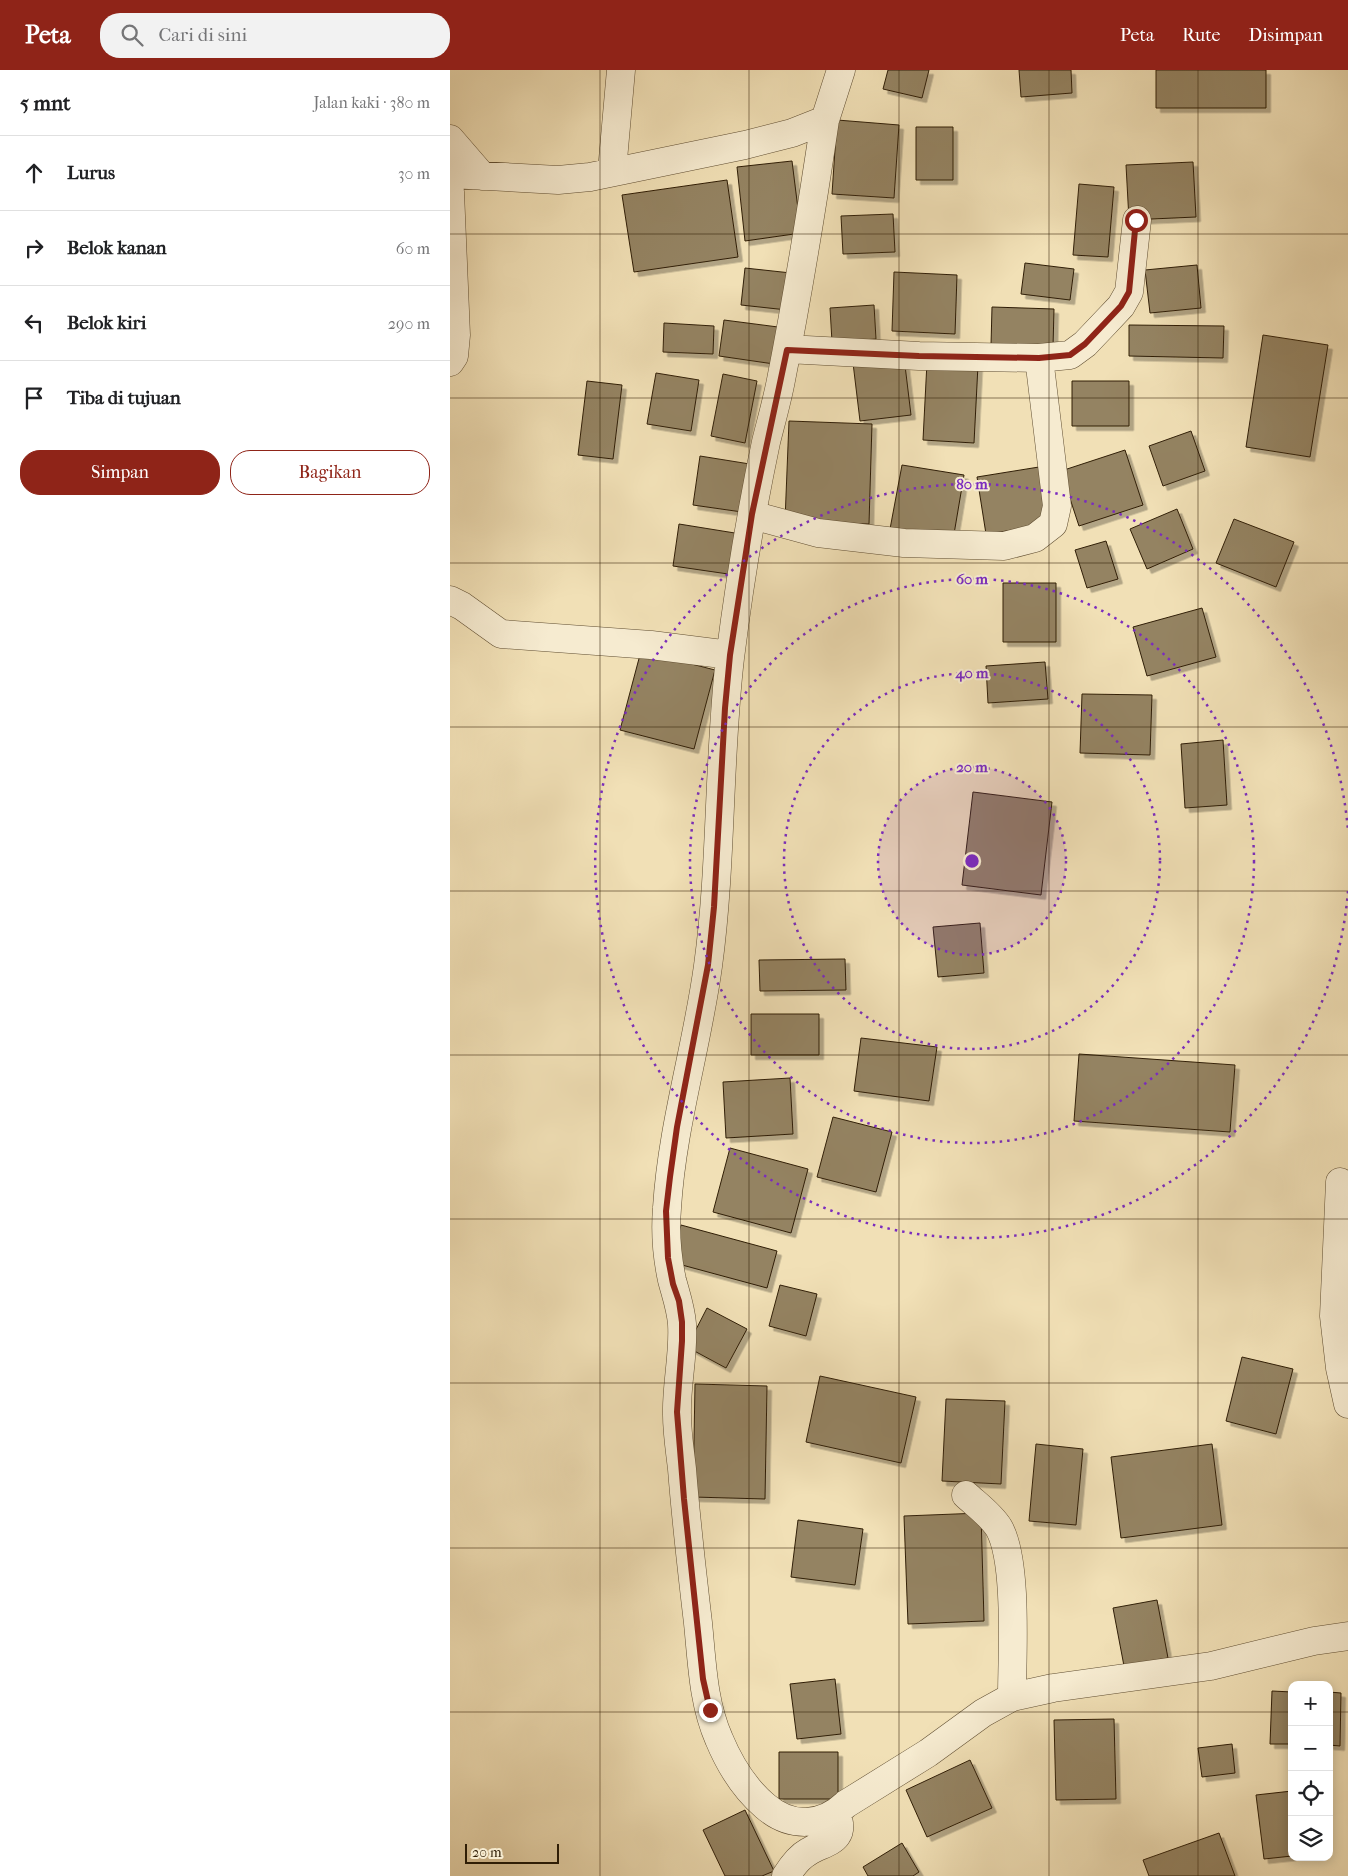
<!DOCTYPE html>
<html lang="id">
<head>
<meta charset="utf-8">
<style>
  body { margin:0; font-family:"IM FELL French Canon",serif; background:#f2f2f2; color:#202124 }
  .controls { position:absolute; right:15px; bottom:15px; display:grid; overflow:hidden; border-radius:10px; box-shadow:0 2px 12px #0003 }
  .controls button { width:45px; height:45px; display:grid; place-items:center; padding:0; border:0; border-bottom:1px solid #e0e0e0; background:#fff; color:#202124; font:25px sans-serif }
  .scale { position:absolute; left:15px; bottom:12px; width:94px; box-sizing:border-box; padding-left:5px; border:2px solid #301e06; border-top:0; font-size:14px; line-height:18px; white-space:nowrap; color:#301e06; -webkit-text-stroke:4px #f6ebd0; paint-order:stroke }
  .stop { position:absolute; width:15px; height:15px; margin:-11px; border:4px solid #8f2418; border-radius:50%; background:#fff }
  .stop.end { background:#8f2418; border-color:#fff; box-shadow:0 1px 5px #0008 }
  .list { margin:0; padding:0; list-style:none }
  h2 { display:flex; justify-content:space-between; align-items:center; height:65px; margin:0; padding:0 20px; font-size:21px }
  h2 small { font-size:16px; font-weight:400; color:#757577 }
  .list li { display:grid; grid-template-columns:32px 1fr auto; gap:15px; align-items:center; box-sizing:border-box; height:75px; padding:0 20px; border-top:1px solid #e0e0e0 }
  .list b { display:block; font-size:19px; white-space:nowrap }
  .list em { font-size:16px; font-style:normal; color:#757577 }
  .actions { display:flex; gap:10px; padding:15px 20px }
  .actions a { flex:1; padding:11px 0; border:1px solid #8f2418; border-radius:20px; text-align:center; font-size:18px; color:#8f2418 }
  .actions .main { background:#8f2418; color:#fff }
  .icon { flex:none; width:28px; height:28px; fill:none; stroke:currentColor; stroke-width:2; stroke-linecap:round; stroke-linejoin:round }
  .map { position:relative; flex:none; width:898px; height:1806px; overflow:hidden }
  header { display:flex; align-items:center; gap:30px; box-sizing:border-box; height:70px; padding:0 25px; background:#8f2418; color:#fff }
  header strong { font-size:24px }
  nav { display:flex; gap:28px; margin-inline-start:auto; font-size:18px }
  .search { width:350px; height:45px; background:#f2f2f2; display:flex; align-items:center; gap:12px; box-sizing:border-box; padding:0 18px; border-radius:20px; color:#757577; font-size:19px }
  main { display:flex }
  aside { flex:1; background:#fff }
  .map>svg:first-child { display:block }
  .building { fill:#948362; stroke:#301e06; filter:url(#shadow) }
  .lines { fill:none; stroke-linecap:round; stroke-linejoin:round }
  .minor-casing { stroke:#604e32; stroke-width:29 }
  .minor { stroke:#f6ebd0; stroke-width:28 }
  .route { stroke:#8f2418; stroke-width:6 }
  .grid { fill:none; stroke:#301e06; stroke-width:1; stroke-opacity:0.55 }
  .ring { fill:none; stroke:#7b2cbf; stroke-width:2.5; stroke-dasharray:2.5 5 }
  .centre { fill:#7b2cbf; stroke:#f6ebd0; stroke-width:2.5 }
  .ring-label { font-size:15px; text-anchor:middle; font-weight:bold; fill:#7b2cbf; stroke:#f6ebd0; stroke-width:4; stroke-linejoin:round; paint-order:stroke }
</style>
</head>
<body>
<header>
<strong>Peta</strong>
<div class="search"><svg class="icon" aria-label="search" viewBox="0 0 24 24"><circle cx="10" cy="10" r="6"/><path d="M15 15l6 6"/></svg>Cari di sini</div>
<nav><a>Peta</a><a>Rute</a><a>Disimpan</a></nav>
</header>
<main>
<aside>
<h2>5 mnt<small>Jalan kaki · 380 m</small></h2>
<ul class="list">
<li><svg class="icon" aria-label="ahead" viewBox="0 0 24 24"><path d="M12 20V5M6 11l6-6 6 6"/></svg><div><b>Lurus</b></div><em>30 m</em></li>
<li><svg class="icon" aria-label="right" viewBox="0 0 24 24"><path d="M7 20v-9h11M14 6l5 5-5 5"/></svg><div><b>Belok kanan</b></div><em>60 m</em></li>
<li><svg class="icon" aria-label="left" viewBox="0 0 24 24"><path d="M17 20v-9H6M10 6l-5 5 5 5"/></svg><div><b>Belok kiri</b></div><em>290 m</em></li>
<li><svg class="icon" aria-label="arrive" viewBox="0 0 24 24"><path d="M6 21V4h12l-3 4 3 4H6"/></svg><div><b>Tiba di tujuan</b></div></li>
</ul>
<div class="actions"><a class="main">Simpan</a><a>Bagikan</a></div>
</aside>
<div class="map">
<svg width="898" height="1806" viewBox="0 0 898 1806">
  <defs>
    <filter id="shadow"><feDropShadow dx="4.5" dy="4.5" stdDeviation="0" flood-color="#0004"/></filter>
  </defs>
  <rect width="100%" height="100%" fill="#f1e0b6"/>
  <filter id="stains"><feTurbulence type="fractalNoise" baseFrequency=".004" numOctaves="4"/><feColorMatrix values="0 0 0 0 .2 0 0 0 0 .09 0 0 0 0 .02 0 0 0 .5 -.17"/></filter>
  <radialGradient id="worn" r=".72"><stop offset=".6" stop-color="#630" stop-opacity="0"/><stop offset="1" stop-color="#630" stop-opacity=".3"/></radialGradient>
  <!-- building -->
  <path class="building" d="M438,0H479L472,28L433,19Z
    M569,0H621L622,23L571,27Z
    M706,0H816V38H706Z
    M387,50L449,55L444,128L382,124Z
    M466,57H503V110H466Z
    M342,91L351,163L295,171L287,97Z
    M743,92L746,147L679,150L676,95Z
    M277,110L288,187L184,202L172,125Z
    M629,114L664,117L658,187L623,185Z
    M443,144L445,182L393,184L391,146Z
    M575,193L624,199L620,230L571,224Z
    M747,195L751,238L700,243L695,200Z
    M295,198L341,203L337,240L291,235Z
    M444,202L507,205L505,264L442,261Z
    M424,235L426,269L382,272L380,238Z
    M542,237L604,239L603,277L541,275Z
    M274,250L328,257L324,294L269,286Z
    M214,253L264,256L263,284L213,282Z
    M679,255L774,256L773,288L679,286Z
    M813,265L878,275L860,387L796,377Z
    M454,287L461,345L410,351L403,293Z
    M477,292L528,295L524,373L473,370Z
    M206,303L249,310L241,361L197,354Z
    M273,304L307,311L295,373L261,366Z
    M137,311L172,315L163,389L128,385Z
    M622,311H679V356H622Z
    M339,351L422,354L419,454L335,451Z
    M741,361L755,401L713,416L699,376Z
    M675,380L693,435L629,456L611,401Z
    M250,386L306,395L299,443L243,435Z
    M452,395L514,405L503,470L440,459Z
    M589,397L598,455L536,464L527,407Z
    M727,439L743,479L697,499L680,459Z
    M784,449L844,472L826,517L766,493Z
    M229,454L291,464L285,505L223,496Z
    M656,471L668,509L637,518L625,480Z
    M553,513H606V572H553Z
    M752,538L766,587L697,606L683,557Z
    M191,581L265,600L244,679L170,660Z
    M595,592L598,629L538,633L536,596Z
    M632,624L702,625L700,685L630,683Z
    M773,670L777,735L735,738L731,674Z
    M523,722L602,732L591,825L512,815Z
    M530,853L534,903L488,907L483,857Z
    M395,889L396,920L310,921L309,890Z
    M301,944H369V985H301Z
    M411,968L487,977L479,1031L404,1021Z
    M629,984L785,995L780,1062L624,1051Z
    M340,1008L343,1064L276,1068L273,1012Z
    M383,1047L442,1062L426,1122L367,1107Z
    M280,1078L358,1099L341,1163L263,1142Z
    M231,1155L327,1181L317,1218L221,1192Z
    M330,1215L367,1224L356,1266L319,1256Z
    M257,1238L297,1259L276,1298L237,1277Z
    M792,1287L843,1299L826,1364L776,1351Z
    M370,1306L466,1327L451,1393L356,1372Z
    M245,1314L317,1316L315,1429L243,1427Z
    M496,1329L555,1331L551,1414L492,1411Z
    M586,1374L633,1379L626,1455L579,1451Z
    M762,1374L772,1455L671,1468L661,1387Z
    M531,1443L534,1551L458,1554L454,1446Z
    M348,1450L413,1459L405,1515L341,1507Z
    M707,1530L718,1588L674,1596L663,1538Z
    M385,1609L391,1664L347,1669L340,1614Z
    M822,1621L842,1622V1674H820Z
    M879,1622L891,1623L890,1676L879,1675Z
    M664,1649L666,1729L606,1730L604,1650Z
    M782,1674L785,1703L752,1707L748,1678Z
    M329,1682H388V1729H329Z
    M520,1690L542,1738L477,1767L456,1720Z
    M842,1721V1786L814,1789L806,1725Z
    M295,1740L324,1801L312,1806H275L253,1760Z
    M769,1763L785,1806H699L693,1790Z
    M452,1773L469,1802L463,1806H418L413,1797Z"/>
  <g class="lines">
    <defs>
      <path id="minor" d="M375,50C362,137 348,224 331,310C327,331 321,352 316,372C301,443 289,516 280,588C268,690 272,794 258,896C247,977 222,1056 217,1138C215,1162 217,1187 222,1210C226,1225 231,1239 232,1254C234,1285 226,1315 227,1345C227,1363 230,1381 232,1399C236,1451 242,1502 248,1553C252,1592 253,1633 269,1669C279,1693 295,1719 315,1736C340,1758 372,1757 396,1734L478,1683L533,1643L562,1627L603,1618L761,1596L864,1571L898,1566
        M0,69L32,106
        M162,101L171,0
        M0,104L108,110L140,107L295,75L342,63L375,50L391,0
        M0,122L6,265L4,286L0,292
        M337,279L469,286L589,288L620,285L635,274L654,254L671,236L679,222L687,150
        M302,445L368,463L454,473L554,476L585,468L603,454L607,436L589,288
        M0,530L12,536L51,564L201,575L280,585
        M890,1112L884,1246L890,1298L898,1334
        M516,1425C527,1435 541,1445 549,1458C568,1492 562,1586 562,1627
        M336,1806C341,1798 349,1787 358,1782C375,1771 398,1772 386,1743"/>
    </defs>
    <!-- minor casing -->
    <use href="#minor" class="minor-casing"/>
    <!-- minor -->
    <use href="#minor" class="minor"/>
  </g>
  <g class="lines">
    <!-- route -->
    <path class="route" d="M260,1640L253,1609L234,1429L227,1342L232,1271V1252L229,1231L223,1214L218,1188L216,1141L220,1107L227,1057L258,895L264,837L275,638L280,585L302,444L337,280L469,286L589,288L620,285L635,274L654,254L671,236L679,222L686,150"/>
  </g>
  <!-- grid -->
  <path class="grid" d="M150,0V1806M299,0V1806M449,0V1806M599,0V1806M748,0V1806M0,164H898M0,328H898M0,493H898M0,657H898M0,821H898M0,985H898M0,1149H898M0,1313H898M0,1478H898M0,1642H842M879,1642H898"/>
  <!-- distance rings -->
  <circle cx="522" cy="791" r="94" fill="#7b2cbf" fill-opacity=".12"/>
  <g class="ring">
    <circle cx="522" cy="791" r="94"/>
    <circle cx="522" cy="791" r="188"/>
    <circle cx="522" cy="791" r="282"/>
    <path d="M898 821A377 377 0 1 1 898 761"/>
  </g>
  <circle cx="522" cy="791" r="8" class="centre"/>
  <g class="ring-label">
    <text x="522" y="419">80 m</text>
    <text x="522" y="514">60 m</text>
    <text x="522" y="608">40 m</text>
    <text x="522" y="702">20 m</text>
  </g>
  <rect width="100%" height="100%" filter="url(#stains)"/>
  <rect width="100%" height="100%" fill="url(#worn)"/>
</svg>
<div class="controls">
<button>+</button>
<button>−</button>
<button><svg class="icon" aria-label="locate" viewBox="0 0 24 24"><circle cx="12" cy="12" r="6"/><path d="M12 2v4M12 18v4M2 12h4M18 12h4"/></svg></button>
<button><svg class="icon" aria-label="layers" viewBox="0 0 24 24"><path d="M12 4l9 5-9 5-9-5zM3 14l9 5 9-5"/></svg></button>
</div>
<div class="scale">20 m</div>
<div class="stop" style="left:686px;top:150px"></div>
<div class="stop end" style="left:260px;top:1640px"></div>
</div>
</main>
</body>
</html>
